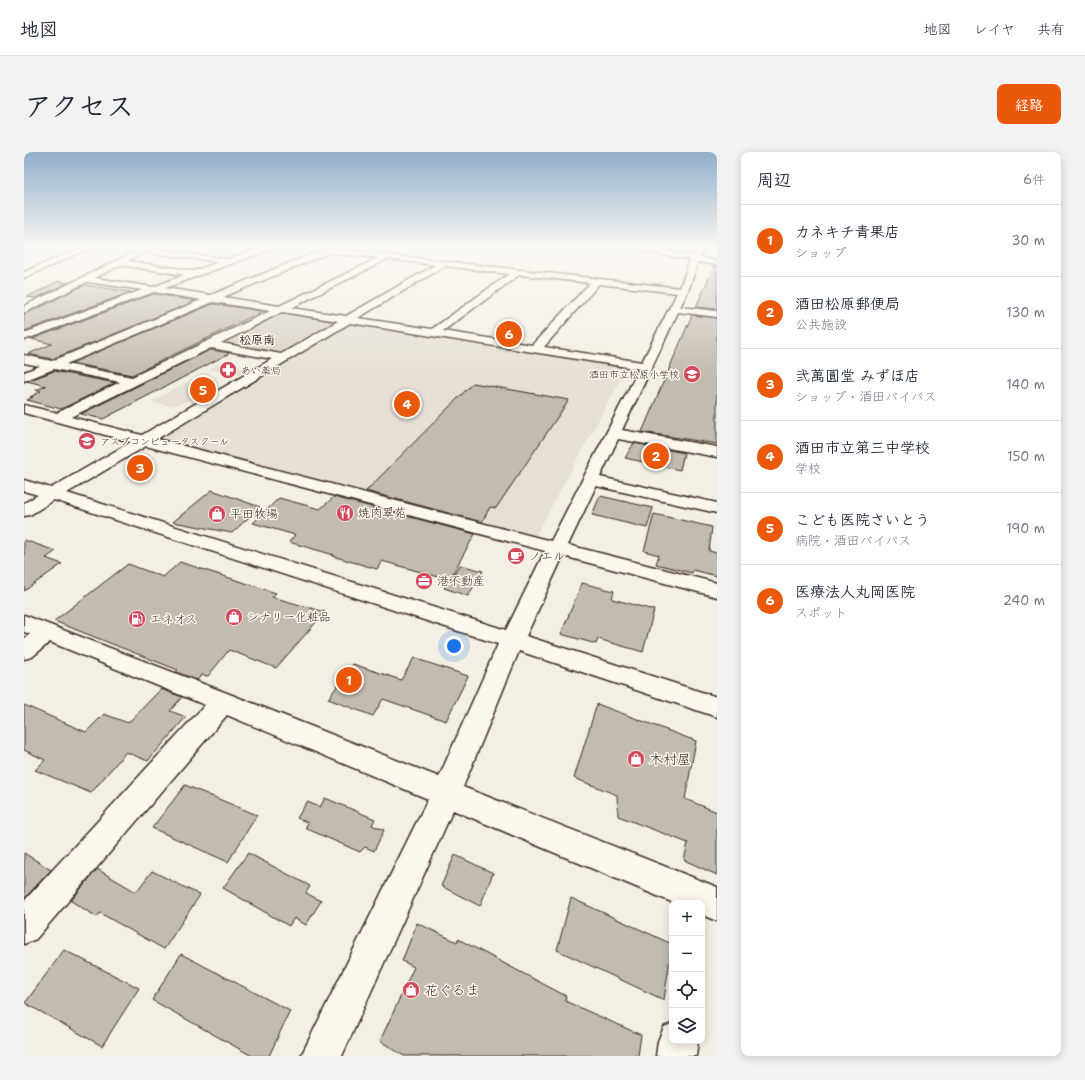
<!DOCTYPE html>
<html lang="ja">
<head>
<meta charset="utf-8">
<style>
  body { margin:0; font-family:"Shantell Sans","Klee One",sans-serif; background:#f2f2f3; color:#1f2937 }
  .controls { position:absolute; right:12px; bottom:12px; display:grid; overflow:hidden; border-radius:8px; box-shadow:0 2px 10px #0003 }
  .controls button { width:36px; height:36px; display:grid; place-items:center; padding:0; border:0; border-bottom:1px solid #e0e1e3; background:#fff; color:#1f2937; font:20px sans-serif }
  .you { position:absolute; left:430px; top:494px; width:14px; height:14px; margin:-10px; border:3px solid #fff; border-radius:50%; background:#1a73e8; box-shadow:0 0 0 6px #1a73e833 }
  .badge { display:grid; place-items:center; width:26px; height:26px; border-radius:50%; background:#ea580c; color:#fff; font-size:13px; font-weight:700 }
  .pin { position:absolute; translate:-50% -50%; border:2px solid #fff; box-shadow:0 1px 4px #0006 }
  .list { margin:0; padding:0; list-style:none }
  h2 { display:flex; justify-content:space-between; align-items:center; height:52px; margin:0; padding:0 16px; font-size:17px }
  h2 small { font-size:13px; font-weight:400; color:#747a83 }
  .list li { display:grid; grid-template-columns:26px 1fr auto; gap:12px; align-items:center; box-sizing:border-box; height:72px; padding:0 16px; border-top:1px solid #e0e1e3 }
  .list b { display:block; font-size:15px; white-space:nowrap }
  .list p { margin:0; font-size:13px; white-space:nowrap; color:#747a83 }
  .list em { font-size:13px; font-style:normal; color:#747a83 }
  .icon { flex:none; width:22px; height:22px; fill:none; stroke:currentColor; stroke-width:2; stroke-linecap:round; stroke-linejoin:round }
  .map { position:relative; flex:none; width:693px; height:904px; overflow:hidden; border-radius:8px }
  header { display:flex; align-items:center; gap:24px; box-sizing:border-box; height:56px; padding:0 20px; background:#fff; border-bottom:1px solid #e0e1e3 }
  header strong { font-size:19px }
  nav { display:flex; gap:22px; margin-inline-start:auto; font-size:14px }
  .intro { display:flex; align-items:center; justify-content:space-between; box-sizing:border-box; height:96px; padding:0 24px }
  h1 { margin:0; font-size:28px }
  .button { padding:10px 18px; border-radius:8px; background:#ea580c; color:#fff; font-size:14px; font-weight:700 }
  main { display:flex; gap:24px; padding:0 24px }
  aside { flex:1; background:#fff; border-radius:8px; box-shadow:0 2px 10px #0003 }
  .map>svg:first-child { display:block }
  .built { fill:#e5dfd4 }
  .green { fill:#d8d1c6; stroke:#8a7e72 }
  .building { fill:#c3bbb0; stroke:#3b2a1e }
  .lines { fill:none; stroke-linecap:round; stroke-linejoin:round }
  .minor-casing { stroke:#3b2a1e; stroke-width:3 }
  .highway-casing { stroke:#3b2a1e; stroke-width:3 }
  .minor { fill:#fbf7ec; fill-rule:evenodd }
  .highway { fill:#fbf7ec; fill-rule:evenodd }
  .labels { text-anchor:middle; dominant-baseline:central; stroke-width:3; stroke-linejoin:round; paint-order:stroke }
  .far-poi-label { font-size:10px; fill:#3b2a1e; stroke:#fbf7ec; text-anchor:start }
  .far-quarter-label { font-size:12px; font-weight:bold; fill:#3b2a1e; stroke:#fbf7ec }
  .poi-label { font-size:12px; fill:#3b2a1e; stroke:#fbf7ec; text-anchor:start }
  .near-poi-label { font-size:14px; fill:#3b2a1e; stroke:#fbf7ec; text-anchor:start }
</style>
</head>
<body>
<header>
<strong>地図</strong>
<nav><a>地図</a><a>レイヤ</a><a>共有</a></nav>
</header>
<div class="intro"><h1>アクセス</h1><a class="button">経路</a></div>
<main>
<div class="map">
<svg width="693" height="904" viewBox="0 0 693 904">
  <rect width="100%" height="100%" fill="#f3efe4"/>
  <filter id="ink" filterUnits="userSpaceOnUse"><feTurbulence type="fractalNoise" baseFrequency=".025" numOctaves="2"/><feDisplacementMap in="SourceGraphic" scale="8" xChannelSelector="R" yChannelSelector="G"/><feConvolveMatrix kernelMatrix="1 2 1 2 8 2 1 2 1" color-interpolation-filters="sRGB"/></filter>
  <g filter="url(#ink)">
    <!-- built -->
    <path class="built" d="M326,171L603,216L508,390L120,288Z
      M192,212L229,218L218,222L185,218Z
      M162,230L195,238L148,254L127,250Z"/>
    <!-- green -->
    <path class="green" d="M258,161L311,170L256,202L192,192Z"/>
    <!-- building -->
    <path class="building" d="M690,114H693V157L672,155Z
      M35,129L44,131L12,146L3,145Z
      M60,133L107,140L0,179V162L30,149H28Z
      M130,142L172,149L28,207L4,202L28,192L8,187Z
      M189,152L239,159L108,223L47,211Z
      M668,163L693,166V292L618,280Z
      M186,198L206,201L79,267L57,262Z
      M30,219L91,231L37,257L3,248L9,245H6L17,239L12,238L22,234L3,229Z
      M449,231L545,248L472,356L466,355L458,370L342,339Z
      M610,291L660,301L656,318L601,306Z
      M188,338L236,355L208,381L149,370Z
      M576,344L629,356L623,376L568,363Z
      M310,345L451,382L425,428L358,409L353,417L308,404L310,403L265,390L271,383L229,371L255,346L296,357Z
      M630,362L688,375L685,399L693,401V424L669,418L668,421L632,412L635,403L620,399Z
      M0,388L32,399L22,406L38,412L0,439Z
      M156,410L252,441L248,445L301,460L252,516L205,498L184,524L178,523L173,528L152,520L154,518L30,469L104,412L139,425Z
      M436,413L459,419L444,444L420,436Z
      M558,431L590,439L588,447L630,458L619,500L574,487L572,492L537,482Z
      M390,506L444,524L422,569L359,547L349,564L304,547L329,512L377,528Z
      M137,537L158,545L146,559L162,565L124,609L102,600L67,641L11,618L21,608L0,598V553L62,580L80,562L104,571Z
      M573,552L672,589L661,647L693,660V723L660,708L664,691L594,664L593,643L550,626Z
      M161,633L233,663L204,710L128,676Z
      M301,646L351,667L348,673L360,678L350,699L341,695L336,700L281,676L284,671L273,666L283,650L296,655Z
      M0,701L27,718L0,747Z
      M224,701L286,734L282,741L297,749L282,773L270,766L265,774L199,736Z
      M431,703L469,721L456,754L417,734Z
      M73,717L112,740L128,719L176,743L140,797L76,761L73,765L47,749Z
      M547,746L648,792L640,848L533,798Z
      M393,771L433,790L434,787L542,844L541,849L617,883L614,904H380L356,889L390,815L378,809Z
      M40,798L115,836L78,894L1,851Z
      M157,802L266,859L245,904H228L128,848Z"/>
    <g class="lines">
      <defs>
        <path id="minor" d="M118,96L205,107L235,96H246L245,98L141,136L187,143L302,96L656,136L666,108L616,98L612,96H627L668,104L673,96H681L676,105L693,109V113L674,110L664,139L656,155L693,159V165L654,160L598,278L693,295V305L594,287L576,325L693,351V361L572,334L544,393L693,431V445L539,404L502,484L693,545V565L495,499L439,635L693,735V769L678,763V751H650L429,658L318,904H277L404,647L203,563L12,787L0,792V749L181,553L26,490L8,505L0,507V487L6,482L0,480V463L208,543L415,625L474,492L30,348L6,363L0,364V351L14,343L0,339V328L27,336L107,290L0,261V253L33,261L96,230L30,217L0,229V220L16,214L0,211V203L28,209L177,148L130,140L0,188V181L118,138L63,130L0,161V154ZM121,100L195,110L170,119L104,109ZM305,101L354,106L255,154L199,145ZM364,107L411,113L322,164L267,156ZM97,113L160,123L129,135L71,126ZM421,114L485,122L408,177L334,166ZM495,123L566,131L508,193L419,179ZM575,132L653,141L618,210L520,195ZM189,150L246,159L108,225L42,212ZM258,160L314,169L257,202L197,191ZM326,171L615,217L527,389L133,287ZM187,196L248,207L118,283L47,265ZM122,294L521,399L482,478L43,341Z
          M648,872V889H674L672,904H632L634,889L640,875Z"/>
        <path id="highway" d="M56,96H66L0,126V120Z"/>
      </defs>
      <!-- minor casing -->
      <use href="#minor" class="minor-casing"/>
      <!-- highway casing -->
      <use href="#highway" class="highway-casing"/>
      <!-- minor -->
      <use href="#minor" class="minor"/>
      <!-- highway -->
      <use href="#highway" class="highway"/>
    </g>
  </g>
  <!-- sky -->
  <linearGradient id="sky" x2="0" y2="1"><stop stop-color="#91aec9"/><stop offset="0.43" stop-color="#faf8f3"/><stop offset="1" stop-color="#faf8f3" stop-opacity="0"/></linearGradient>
  <rect width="693" height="222" fill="url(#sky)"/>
  <!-- icons -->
  <defs>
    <symbol id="pharmacy-disc" viewBox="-11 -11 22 22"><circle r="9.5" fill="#d1495b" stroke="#fbf7ec"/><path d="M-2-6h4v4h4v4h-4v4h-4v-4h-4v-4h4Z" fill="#fff"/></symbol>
    <symbol id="school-disc" viewBox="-11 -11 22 22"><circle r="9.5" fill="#d1495b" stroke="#fbf7ec"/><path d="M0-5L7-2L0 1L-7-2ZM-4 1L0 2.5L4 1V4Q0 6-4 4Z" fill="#fff"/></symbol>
    <symbol id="restaurant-disc" viewBox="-11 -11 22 22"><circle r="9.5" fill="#d1495b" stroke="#fbf7ec"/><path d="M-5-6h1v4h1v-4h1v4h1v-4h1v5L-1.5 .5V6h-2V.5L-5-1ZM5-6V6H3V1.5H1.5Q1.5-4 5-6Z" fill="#fff"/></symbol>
    <symbol id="shop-disc" viewBox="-11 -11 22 22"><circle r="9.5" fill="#d1495b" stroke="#fbf7ec"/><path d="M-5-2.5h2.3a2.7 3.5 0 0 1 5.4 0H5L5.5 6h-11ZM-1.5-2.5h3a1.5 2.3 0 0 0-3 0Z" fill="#fff"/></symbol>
    <symbol id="cafe-disc" viewBox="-11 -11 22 22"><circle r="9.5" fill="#d1495b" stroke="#fbf7ec"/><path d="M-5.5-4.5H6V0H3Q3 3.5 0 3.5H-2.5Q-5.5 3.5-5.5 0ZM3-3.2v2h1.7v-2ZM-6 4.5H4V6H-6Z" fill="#fff"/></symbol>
    <symbol id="office-disc" viewBox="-11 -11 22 22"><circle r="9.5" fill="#d1495b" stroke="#fbf7ec"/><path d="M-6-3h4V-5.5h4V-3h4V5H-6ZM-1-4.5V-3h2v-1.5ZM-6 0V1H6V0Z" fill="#fff"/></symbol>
    <symbol id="fuel-disc" viewBox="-11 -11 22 22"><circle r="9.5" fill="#d1495b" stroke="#fbf7ec"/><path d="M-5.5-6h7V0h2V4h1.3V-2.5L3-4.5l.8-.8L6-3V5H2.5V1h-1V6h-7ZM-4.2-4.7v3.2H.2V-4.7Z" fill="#fff"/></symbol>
  </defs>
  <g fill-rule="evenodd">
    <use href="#pharmacy-disc" x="194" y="208" width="20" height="20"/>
    <use href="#school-disc" x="658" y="212" width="20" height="20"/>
    <use href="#school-disc" x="53" y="279" width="20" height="20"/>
    <use href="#restaurant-disc" x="311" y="351" width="20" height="20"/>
    <use href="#shop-disc" x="183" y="352" width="20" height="20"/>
    <use href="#cafe-disc" x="482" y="394" width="20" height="20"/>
    <use href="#office-disc" x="390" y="419" width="20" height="20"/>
    <use href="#shop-disc" x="200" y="455" width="20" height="20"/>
    <use href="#fuel-disc" x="103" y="457" width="20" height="20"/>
    <use href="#shop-disc" x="602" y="597" width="20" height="20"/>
    <use href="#shop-disc" x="377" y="828" width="20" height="20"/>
  </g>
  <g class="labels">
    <!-- far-poi labels -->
    <g class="far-poi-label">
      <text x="217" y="218">あい薬局</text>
      <text x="655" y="222" text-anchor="end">酒田市立松原小学校</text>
      <text x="76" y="289">アスプコンピュータスクール</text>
    </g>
    <!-- far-quarter labels -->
    <g class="far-quarter-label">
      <text x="233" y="188">松原南</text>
    </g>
    <!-- poi labels -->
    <g class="poi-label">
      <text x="334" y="361">焼肉翠苑</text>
      <text x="206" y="362">平田牧場</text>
      <text x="505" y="404">ノエル</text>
      <text x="413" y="429">港不動産</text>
      <text x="223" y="465">シナリー化粧品</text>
      <text x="126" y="467">エネオス</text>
    </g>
    <!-- near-poi labels -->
    <g class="near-poi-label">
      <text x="625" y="607">木村屋</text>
      <text x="400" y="838">花ぐるま</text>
    </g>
  </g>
</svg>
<div class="controls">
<button>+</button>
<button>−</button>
<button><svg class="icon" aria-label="locate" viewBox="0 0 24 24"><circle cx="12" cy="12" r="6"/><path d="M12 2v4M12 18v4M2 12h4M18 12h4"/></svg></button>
<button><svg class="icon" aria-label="layers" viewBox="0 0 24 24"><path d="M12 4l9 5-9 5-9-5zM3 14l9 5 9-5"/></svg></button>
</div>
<div class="you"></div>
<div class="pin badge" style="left:325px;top:528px">1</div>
<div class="pin badge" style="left:632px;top:304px">2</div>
<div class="pin badge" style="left:116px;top:316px">3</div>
<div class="pin badge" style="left:383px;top:252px">4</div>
<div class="pin badge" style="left:179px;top:238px">5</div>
<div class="pin badge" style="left:485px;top:182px">6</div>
</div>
<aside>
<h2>周辺<small>6件</small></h2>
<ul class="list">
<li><span class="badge">1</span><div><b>カネキチ青果店</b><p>ショップ</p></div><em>30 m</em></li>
<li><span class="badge">2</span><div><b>酒田松原郵便局</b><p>公共施設</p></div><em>130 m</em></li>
<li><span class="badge">3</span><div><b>弐萬圓堂 みずほ店</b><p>ショップ · 酒田バイパス</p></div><em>140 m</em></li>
<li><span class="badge">4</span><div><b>酒田市立第三中学校</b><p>学校</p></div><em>150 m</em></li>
<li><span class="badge">5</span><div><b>こども医院さいとう</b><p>病院 · 酒田バイパス</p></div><em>190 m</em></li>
<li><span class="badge">6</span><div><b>医療法人丸岡医院</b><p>スポット</p></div><em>240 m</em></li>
</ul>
</aside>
</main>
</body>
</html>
